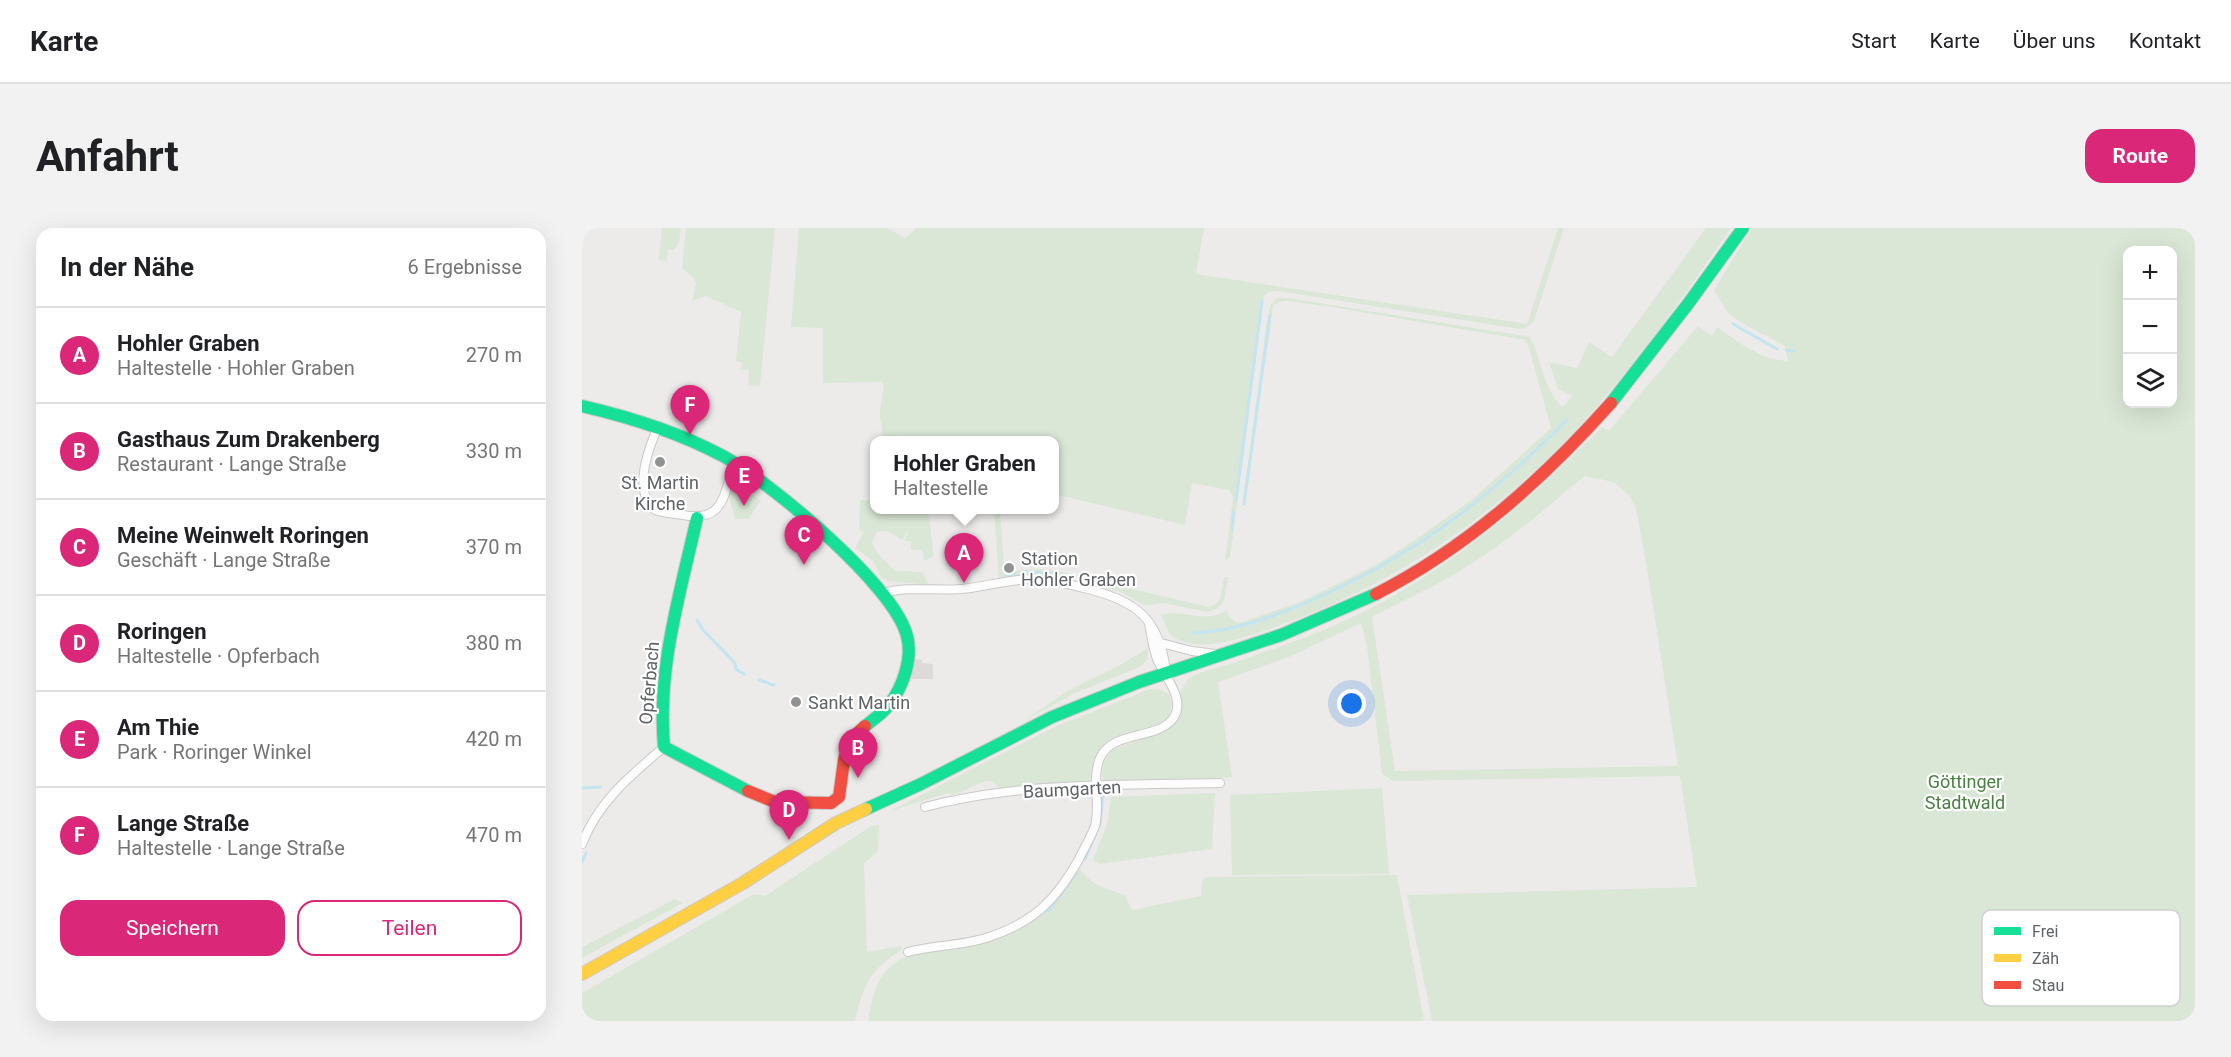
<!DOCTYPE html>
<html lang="de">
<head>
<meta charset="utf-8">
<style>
  body { margin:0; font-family:Roboto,sans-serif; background:#f2f2f2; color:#202124 }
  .controls { position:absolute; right:18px; top:18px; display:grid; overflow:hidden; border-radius:12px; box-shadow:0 6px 24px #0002 }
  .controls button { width:54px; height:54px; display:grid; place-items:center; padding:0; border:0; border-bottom:2px solid #e0e0e0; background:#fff; color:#202124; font:30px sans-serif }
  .you { position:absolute; left:770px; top:476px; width:21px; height:21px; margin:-15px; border:4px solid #fff; border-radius:50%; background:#1a73e8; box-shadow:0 0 0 9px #1a73e833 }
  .badge { display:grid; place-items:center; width:39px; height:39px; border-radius:50%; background:#db2777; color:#fff; font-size:20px; font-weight:700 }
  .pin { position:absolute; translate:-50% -50px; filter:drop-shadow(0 2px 3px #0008) }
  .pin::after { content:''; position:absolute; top:32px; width:21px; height:18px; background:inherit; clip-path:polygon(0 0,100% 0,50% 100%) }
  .popup { position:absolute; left:288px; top:208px; width:189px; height:78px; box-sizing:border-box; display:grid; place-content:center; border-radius:12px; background:#fff; filter:drop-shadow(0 2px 4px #0005); font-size:20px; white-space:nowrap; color:#757577 }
  .popup b { font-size:22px; color:#202124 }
  .popup::after { content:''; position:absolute; left:50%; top:100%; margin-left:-12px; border:12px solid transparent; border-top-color:#fff }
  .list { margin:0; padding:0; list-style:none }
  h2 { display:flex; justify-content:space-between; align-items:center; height:78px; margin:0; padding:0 24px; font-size:26px }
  h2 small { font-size:20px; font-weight:400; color:#757577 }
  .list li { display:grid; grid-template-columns:39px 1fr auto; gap:18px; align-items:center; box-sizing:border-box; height:96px; padding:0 24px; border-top:2px solid #e0e0e0 }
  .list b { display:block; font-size:22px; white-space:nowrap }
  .list p { margin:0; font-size:20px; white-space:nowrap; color:#757577 }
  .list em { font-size:20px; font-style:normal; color:#757577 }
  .actions { display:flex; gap:12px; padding:18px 24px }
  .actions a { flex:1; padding:14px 0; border:2px solid #db2777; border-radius:18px; text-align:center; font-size:21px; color:#db2777 }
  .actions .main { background:#db2777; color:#fff }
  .icon { flex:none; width:33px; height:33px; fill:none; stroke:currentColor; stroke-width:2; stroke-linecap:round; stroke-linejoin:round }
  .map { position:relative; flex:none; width:1613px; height:793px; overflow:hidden; border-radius:18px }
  header { display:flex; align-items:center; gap:36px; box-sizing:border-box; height:84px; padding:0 30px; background:#fff; border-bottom:2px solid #e0e0e0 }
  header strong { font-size:28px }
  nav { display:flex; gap:33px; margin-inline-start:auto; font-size:21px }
  .intro { display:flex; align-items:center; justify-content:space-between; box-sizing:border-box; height:144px; padding:0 36px }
  h1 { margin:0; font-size:42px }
  .button { padding:15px 27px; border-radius:18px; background:#db2777; color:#fff; font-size:21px; font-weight:700 }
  main { display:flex; gap:36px; padding:0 36px }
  aside { flex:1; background:#fff; border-radius:18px; box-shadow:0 6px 24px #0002 }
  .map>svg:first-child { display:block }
  .industrial { fill:#dddad9 }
  .green { fill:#dae7d6; fill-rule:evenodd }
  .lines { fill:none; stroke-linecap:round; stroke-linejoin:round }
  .stream { stroke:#c3e4f1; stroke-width:3 }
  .street-casing { stroke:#cac9c8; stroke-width:10 }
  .fast-casing { stroke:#c9c9c9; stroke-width:14 }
  .slow-casing { stroke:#c9c9c9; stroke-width:14 }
  .jam-casing { stroke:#c9c9c9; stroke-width:14 }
  .street { stroke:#fcfcfc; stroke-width:8 }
  .fast { stroke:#16e098; stroke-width:12 }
  .slow { stroke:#ffcf43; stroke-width:12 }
  .jam { stroke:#f24e42; stroke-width:12 }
  .poi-dot { fill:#919393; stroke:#fff; stroke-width:2 }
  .labels { text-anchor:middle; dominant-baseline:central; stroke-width:4.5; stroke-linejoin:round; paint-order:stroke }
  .poi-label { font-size:18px; fill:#5f6365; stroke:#fff; text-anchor:start }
  .street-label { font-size:18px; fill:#5f6365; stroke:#fff }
  .park-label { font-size:18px; fill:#488241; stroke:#fff }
  .key { fill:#fff; stroke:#cfd0d1; stroke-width:1.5 }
  .key-label { font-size:16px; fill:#5f6365 }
</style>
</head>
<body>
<header>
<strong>Karte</strong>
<nav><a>Start</a><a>Karte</a><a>Über uns</a><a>Kontakt</a></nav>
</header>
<div class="intro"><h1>Anfahrt</h1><a class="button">Route</a></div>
<main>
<aside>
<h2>In der Nähe<small>6 Ergebnisse</small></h2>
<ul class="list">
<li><span class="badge">A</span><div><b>Hohler Graben</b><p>Haltestelle · Hohler Graben</p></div><em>270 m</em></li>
<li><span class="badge">B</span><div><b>Gasthaus Zum Drakenberg</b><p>Restaurant · Lange Straße</p></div><em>330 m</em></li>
<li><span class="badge">C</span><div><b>Meine Weinwelt Roringen</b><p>Geschäft · Lange Straße</p></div><em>370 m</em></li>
<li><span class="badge">D</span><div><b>Roringen</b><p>Haltestelle · Opferbach</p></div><em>380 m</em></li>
<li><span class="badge">E</span><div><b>Am Thie</b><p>Park · Roringer Winkel</p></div><em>420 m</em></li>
<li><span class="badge">F</span><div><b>Lange Straße</b><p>Haltestelle · Lange Straße</p></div><em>470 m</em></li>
</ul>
<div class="actions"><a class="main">Speichern</a><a>Teilen</a></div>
</aside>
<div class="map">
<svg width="1613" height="793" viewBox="0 0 1613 793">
  <rect width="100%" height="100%" fill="#edebe9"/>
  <!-- industrial -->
  <path class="industrial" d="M333,431L340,432V435L351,436V451H328Z"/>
  <!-- green -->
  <path class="green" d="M80,0H99L97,15L92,22H86L85,33L77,32Z
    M104,0H193L178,158L166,157L167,142L159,141L160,135L154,133L159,84L124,68L110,73L114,55L111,50L100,40Z
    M217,0H305L323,10L335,0H622L614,46L945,96L976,0H982L952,93L944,100L938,101L696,63L687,64L682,68L648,330L643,333L651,270L647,262L610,255L603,297L472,266V212H300C302,201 297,193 298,183C299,173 302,165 301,154L241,155V100L209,99Z
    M1124,0H1149C1102,68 1054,138 997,198C914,288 809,359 693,399C663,409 617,428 588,407L579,387C601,380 625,397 645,382L646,388L654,394H660L716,375L794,337L827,316L892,270L969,200L947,120L943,112L750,79L706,73L698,74L691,77L663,273L661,272L686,86L689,76L695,70H706L948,109C960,131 961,161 980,179L991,168L976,161L967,134L995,140L1007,114L1030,129Z
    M1170,0H1613V793H850L825,667L1115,659L1098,548L811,553L800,546L785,418L779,395L707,429L636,454L650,549L528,555L521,551C519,539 523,529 532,521L576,505L599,477V462L607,450C621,442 639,439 654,434C688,422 721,411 753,397C857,352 941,279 1020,199L1027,203L1116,98L1130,108L1135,99C1157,114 1179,132 1206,133L1203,118L1158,94L1145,84L1132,62ZM1546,22H1590V176H1546ZM1002,248L1032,254L1048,268L1054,281L1065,340L1096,538L813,543L790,389C825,371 860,355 892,334C931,309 967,278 1002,248Z
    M152,256L179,272L167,291H153L147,269Z
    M292,268V282H346L352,328L342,333L340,322H329V314L322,313L327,302L320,312L305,303L295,304L290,315L296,326L313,343L340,344L347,357L306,353L300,350L291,333L273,320L282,304L277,302L278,272L290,273Z
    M412,282H418L422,337H431L432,343C451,340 467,341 486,345L484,351L456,346L417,350Z
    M642,349H646L642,373L636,380L625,384L582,375L562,377L539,364L501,354L503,350L627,379C641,374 640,362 642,349Z
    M566,420V431L558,439L493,465L442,493L485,463L536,438Z
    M568,461L580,462L587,466L590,476L588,486C572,506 544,500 524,514C509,525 516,545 505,555L421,561C416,559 413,555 408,553C403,552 378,565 370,567L366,565L308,583L470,500Z
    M800,560L807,646L650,647L648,567Z
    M633,565L630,621L517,636L511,632L525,596L529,569Z
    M297,597L296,623L282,636L285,724L319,718L320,722C287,742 282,756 273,793H0V765L172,666L183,668L289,598Z
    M496,636C504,656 524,661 543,667L550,682L619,668L620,654L623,649L815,647L842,793H286C292,759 297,740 330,725L439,699Z
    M93,671L101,675L0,730V719Z"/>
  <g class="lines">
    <!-- stream -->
    <path class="stream" d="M1151,96L1195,121
      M1204,122L1212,123
      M654,272L680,73
      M662,276L688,88
      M650,301L652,284
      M441,344L465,345L485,348
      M424,348L433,345
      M502,352L531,359
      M115,392L121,402L153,435L154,441L162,446
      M611,405C656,403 696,387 737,369C837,324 908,269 985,192
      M177,452L192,457
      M0,560L18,559
      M503,631L518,596L521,567
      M0,634L4,625
      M466,683L494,646"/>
    <defs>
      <path id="street" d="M75,201C66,222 50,264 73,282C82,285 92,286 101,287C144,295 141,265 153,234
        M301,365C326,358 353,363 379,361C403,359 427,351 452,351C469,351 485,356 502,360C553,372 578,390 584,444
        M579,415L610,423L634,426
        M343,579C436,554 542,557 638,555
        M0,616C16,574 49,547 82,519
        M326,724C352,717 381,718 407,709C452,694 474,672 497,631C502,620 509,609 513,598C519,576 509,551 518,530C530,503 570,512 589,493C607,474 582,448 575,431C571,420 569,407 567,395"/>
      <path id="fast" d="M1106,76L1161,0
        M1029,175L1106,76
        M0,178C48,189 98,205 141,228C188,254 312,357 325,408C331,430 321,459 307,477C301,485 291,492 283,498
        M115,290C98,366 75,440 82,519L166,563
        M284,581L339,556L470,489L557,454L699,407L794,366"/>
      <path id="slow" d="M0,746L161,655L254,595L284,581"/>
      <path id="jam" d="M794,366C886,319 960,252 1029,175
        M166,563L193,574L249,575L257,569L262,532L268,512L283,498"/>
    </defs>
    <!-- street casing -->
    <use href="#street" class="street-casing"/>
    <!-- fast casing -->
    <use href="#fast" class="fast-casing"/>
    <!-- slow casing -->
    <use href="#slow" class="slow-casing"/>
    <!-- jam casing -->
    <use href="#jam" class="jam-casing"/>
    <!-- street -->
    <use href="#street" class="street"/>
    <!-- fast -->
    <use href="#fast" class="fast"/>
    <!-- slow -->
    <use href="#slow" class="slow"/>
    <!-- jam -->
    <use href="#jam" class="jam"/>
  </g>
  <!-- markers -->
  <g class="poi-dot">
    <circle cx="78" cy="234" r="6"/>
    <circle cx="427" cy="340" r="6"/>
    <circle cx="214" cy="474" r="6"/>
  </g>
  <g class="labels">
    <!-- poi labels -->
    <g class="poi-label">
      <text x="78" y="254" text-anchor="middle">St. Martin<tspan x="78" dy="21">Kirche</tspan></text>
      <text x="439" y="330">Station<tspan x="439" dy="21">Hohler Graben</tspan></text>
      <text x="226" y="474">Sankt Martin</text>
    </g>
    <!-- street labels -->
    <g class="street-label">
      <text transform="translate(67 455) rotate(-85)">Opferbach</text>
      <text transform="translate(490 561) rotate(-3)">Baumgarten</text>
    </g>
    <!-- park labels -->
    <g class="park-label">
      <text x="1383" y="553">Göttinger<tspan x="1383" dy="21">Stadtwald</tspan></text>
    </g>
  </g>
  <!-- legend -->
  <rect x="1400" y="682" width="198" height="96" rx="9" class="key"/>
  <rect x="1412" y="699" width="27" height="8" fill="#16e098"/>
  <rect x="1412" y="726" width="27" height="8" fill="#ffcf43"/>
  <rect x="1412" y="753" width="27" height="8" fill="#f24e42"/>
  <g class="key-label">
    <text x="1450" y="709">Frei</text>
    <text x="1450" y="736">Zäh</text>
    <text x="1450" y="763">Stau</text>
  </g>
</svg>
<div class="controls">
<button>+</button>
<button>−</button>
<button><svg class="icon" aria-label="layers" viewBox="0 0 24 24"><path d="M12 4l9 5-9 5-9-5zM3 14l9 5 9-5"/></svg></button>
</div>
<div class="you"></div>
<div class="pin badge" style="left:382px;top:355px">A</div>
<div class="popup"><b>Hohler Graben</b>Haltestelle</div>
<div class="pin badge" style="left:276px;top:550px">B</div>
<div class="pin badge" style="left:222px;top:337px">C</div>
<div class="pin badge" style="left:207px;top:612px">D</div>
<div class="pin badge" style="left:162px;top:278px">E</div>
<div class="pin badge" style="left:108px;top:207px">F</div>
</div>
</main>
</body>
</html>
